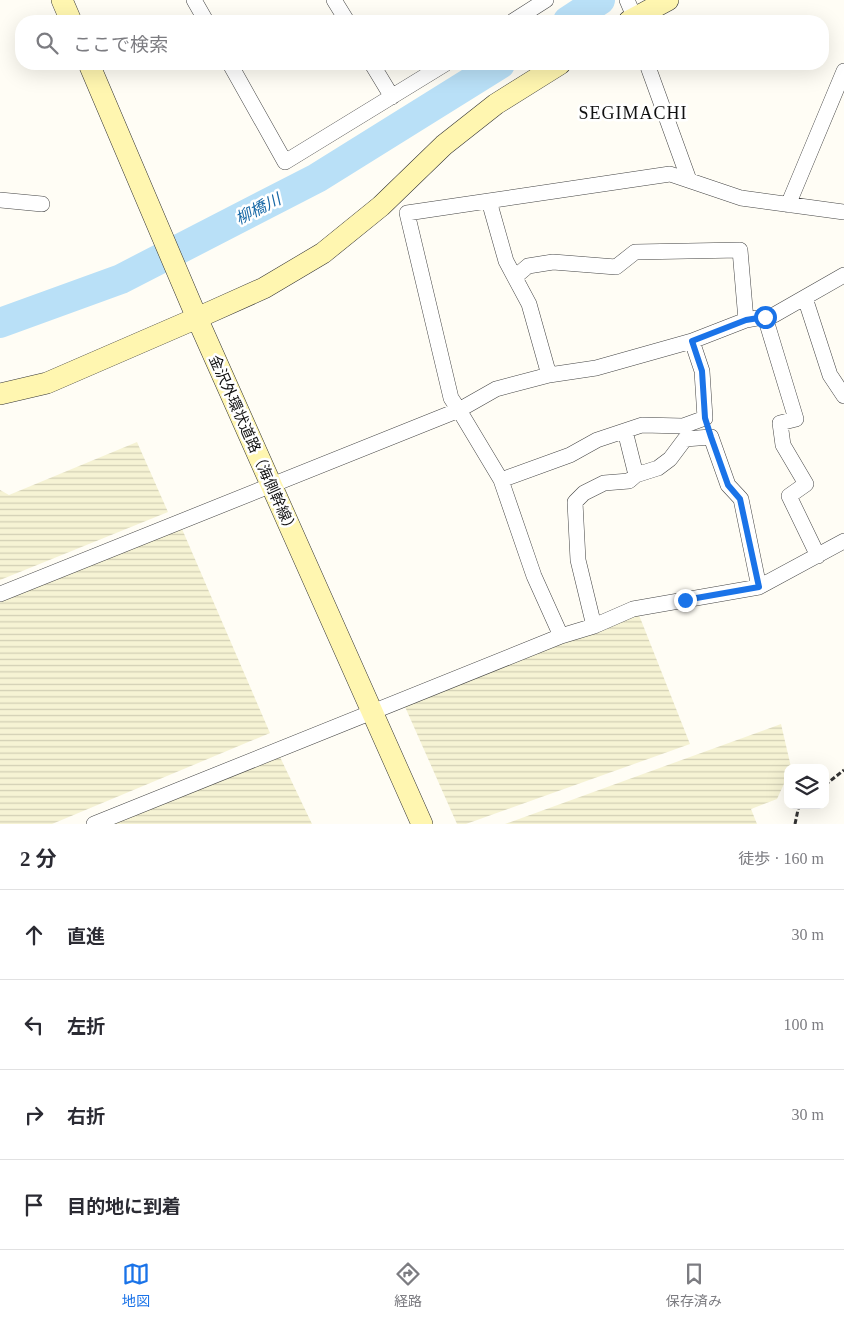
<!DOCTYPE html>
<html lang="ja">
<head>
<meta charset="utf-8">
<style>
  body { margin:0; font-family:"Times New Roman","Noto Sans JP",serif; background:#f7f7f7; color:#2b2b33 }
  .controls { position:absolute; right:15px; bottom:15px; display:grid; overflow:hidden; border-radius:10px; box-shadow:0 5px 20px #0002 }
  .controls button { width:45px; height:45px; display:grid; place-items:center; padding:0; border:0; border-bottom:1px solid #e1e1e2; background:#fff; color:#2b2b33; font:25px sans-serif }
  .stop { position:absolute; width:15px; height:15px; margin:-11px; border:4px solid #1a73e8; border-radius:50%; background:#fff }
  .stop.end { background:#1a73e8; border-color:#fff; box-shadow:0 1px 5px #0008 }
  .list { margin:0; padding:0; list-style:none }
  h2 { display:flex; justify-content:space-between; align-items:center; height:65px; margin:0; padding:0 20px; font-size:21px }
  h2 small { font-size:16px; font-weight:400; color:#7c7c81 }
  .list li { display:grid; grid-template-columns:32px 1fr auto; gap:15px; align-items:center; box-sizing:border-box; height:90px; padding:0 20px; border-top:1px solid #e1e1e2 }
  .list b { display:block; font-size:19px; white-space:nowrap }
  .list em { font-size:16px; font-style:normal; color:#7c7c81 }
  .icon { flex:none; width:28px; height:28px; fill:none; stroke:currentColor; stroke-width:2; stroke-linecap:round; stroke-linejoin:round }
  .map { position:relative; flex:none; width:844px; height:824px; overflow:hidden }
  .search { position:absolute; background:#fff; box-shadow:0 5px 20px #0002; left:15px; right:15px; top:15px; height:55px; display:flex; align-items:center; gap:12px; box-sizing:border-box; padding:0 18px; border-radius:20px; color:#7c7c81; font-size:19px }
  .sheet { height:425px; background:#fff }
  nav { display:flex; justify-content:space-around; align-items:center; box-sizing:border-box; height:70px; border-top:1px solid #e1e1e2; background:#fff; font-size:14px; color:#7c7c81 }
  nav a { display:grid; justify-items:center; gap:2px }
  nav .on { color:#1a73e8 }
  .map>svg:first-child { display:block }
  .farmland { fill:url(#farmland-rules) }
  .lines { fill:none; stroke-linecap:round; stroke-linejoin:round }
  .river { stroke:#b9e0f7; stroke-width:30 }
  .street-casing { stroke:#444; stroke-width:16 }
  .secondary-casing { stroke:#333; stroke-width:22 }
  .path { stroke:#333; stroke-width:3; stroke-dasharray:5 2.5; stroke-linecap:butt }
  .street { stroke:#fff; stroke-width:15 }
  .secondary { stroke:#fff6b0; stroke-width:21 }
  .route { stroke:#1a73e8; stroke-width:6 }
  .labels { text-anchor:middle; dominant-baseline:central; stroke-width:5; stroke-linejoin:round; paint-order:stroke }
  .street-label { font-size:15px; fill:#111; stroke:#fff }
  .water-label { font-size:16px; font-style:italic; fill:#1768a6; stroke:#fff }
  .quarter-label { font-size:18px; letter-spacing:1px; fill:#111; stroke:#fff }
</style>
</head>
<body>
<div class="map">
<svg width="844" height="824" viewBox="0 0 844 824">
  <defs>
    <pattern id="farmland-rules" width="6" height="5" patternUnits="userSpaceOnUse" patternTransform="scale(1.25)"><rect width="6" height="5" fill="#f6f3d4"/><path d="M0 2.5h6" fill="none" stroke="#d2cfb5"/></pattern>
  </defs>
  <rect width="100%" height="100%" fill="#fffdf5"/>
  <!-- farmland -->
  <path class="farmland" d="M137,442L168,512L0,580V490L9,495Z
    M182,529L270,733L52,824H0V600Z
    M639,615L690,744L466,824H457L402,700Z
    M781,724L791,767L788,768V775L777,799L751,809L757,824H505Z
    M280,757L312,824H112Z"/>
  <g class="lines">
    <!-- river -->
    <path class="river" d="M568,21L600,0
      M0,323L121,279L317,178L500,64"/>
    <defs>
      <path id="street" d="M194,0L206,21
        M334,0L347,21
        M627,0L636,21
        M513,21L546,0
        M230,64L285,162L445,64
        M372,64L392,97
        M647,64L689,180
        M0,200L42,204
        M489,201L506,261L529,304L549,375
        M788,205L844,71
        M844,212L741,198L670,174L407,213L451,398L459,410L501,480L534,576L561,636L594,626L633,609L759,587L844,541
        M515,277L528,266L553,262L616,267L635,252L740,250L746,320
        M805,298L830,375L844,396
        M765,317L796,419L780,423L783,445L806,484L789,496L818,556
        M625,431L636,475
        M501,480L570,455L597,440L642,425L683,426L705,418L702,371L692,341
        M0,594L459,410L496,389L549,375L596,368L692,341L746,320L774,315L844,275
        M594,626L578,560L575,502L584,493L604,483L629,481L636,475L658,468L670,459L685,439L711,437L728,485L741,499L759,587
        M94,824L561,636"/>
      <path id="secondary" d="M62,0L71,21
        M629,21L668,0
        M89,64L197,318L422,824
        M0,394L47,383L197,318L264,288L323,253L381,206L444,145L496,104L560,64"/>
    </defs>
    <!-- street casing -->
    <use href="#street" class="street-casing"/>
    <!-- secondary casing -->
    <use href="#secondary" class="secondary-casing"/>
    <!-- path -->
    <path class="path" d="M825,785L844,770
      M795,824L799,805"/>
    <!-- street -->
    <use href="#street" class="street"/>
    <!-- secondary -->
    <use href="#secondary" class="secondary"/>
  </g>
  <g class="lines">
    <!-- route -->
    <path class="route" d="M685,600L759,587L740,499L728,485L711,437L705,418L702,371L692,341L746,320L765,317"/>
  </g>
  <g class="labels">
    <!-- street labels -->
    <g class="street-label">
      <text transform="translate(253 445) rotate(66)">金沢外環状道路（海側幹線）</text>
    </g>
    <!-- water labels -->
    <g class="water-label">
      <text transform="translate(258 209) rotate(-27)">柳橋川</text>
    </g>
    <!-- quarter labels -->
    <g class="quarter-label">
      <text x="633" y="113">SEGIMACHI</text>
    </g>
  </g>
</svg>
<div class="controls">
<button><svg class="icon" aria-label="layers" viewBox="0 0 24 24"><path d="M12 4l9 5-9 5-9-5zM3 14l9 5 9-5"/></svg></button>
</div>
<div class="stop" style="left:765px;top:317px"></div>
<div class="stop end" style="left:685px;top:600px"></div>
<div class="search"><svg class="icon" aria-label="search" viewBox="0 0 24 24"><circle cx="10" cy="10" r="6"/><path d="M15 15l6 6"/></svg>ここで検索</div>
</div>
<section class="sheet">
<h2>2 分<small>徒歩 · 160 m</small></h2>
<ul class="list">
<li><svg class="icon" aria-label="ahead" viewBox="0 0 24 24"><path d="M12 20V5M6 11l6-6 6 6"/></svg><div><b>直進</b></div><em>30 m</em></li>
<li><svg class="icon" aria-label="left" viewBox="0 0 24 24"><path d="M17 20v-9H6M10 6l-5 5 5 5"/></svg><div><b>左折</b></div><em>100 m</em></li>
<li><svg class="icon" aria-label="right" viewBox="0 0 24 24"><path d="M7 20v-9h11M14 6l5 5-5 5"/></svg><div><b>右折</b></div><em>30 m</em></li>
<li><svg class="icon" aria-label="arrive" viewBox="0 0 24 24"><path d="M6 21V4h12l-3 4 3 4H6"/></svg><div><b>目的地に到着</b></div></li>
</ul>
</section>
<nav>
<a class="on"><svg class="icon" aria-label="map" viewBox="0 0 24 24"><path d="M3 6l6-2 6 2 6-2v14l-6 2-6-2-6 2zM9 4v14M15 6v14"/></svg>地図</a>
<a><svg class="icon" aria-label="directions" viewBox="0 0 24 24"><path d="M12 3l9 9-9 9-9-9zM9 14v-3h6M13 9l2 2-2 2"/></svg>経路</a>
<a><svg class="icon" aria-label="saved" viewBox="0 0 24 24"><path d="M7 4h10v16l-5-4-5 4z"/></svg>保存済み</a>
</nav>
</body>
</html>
